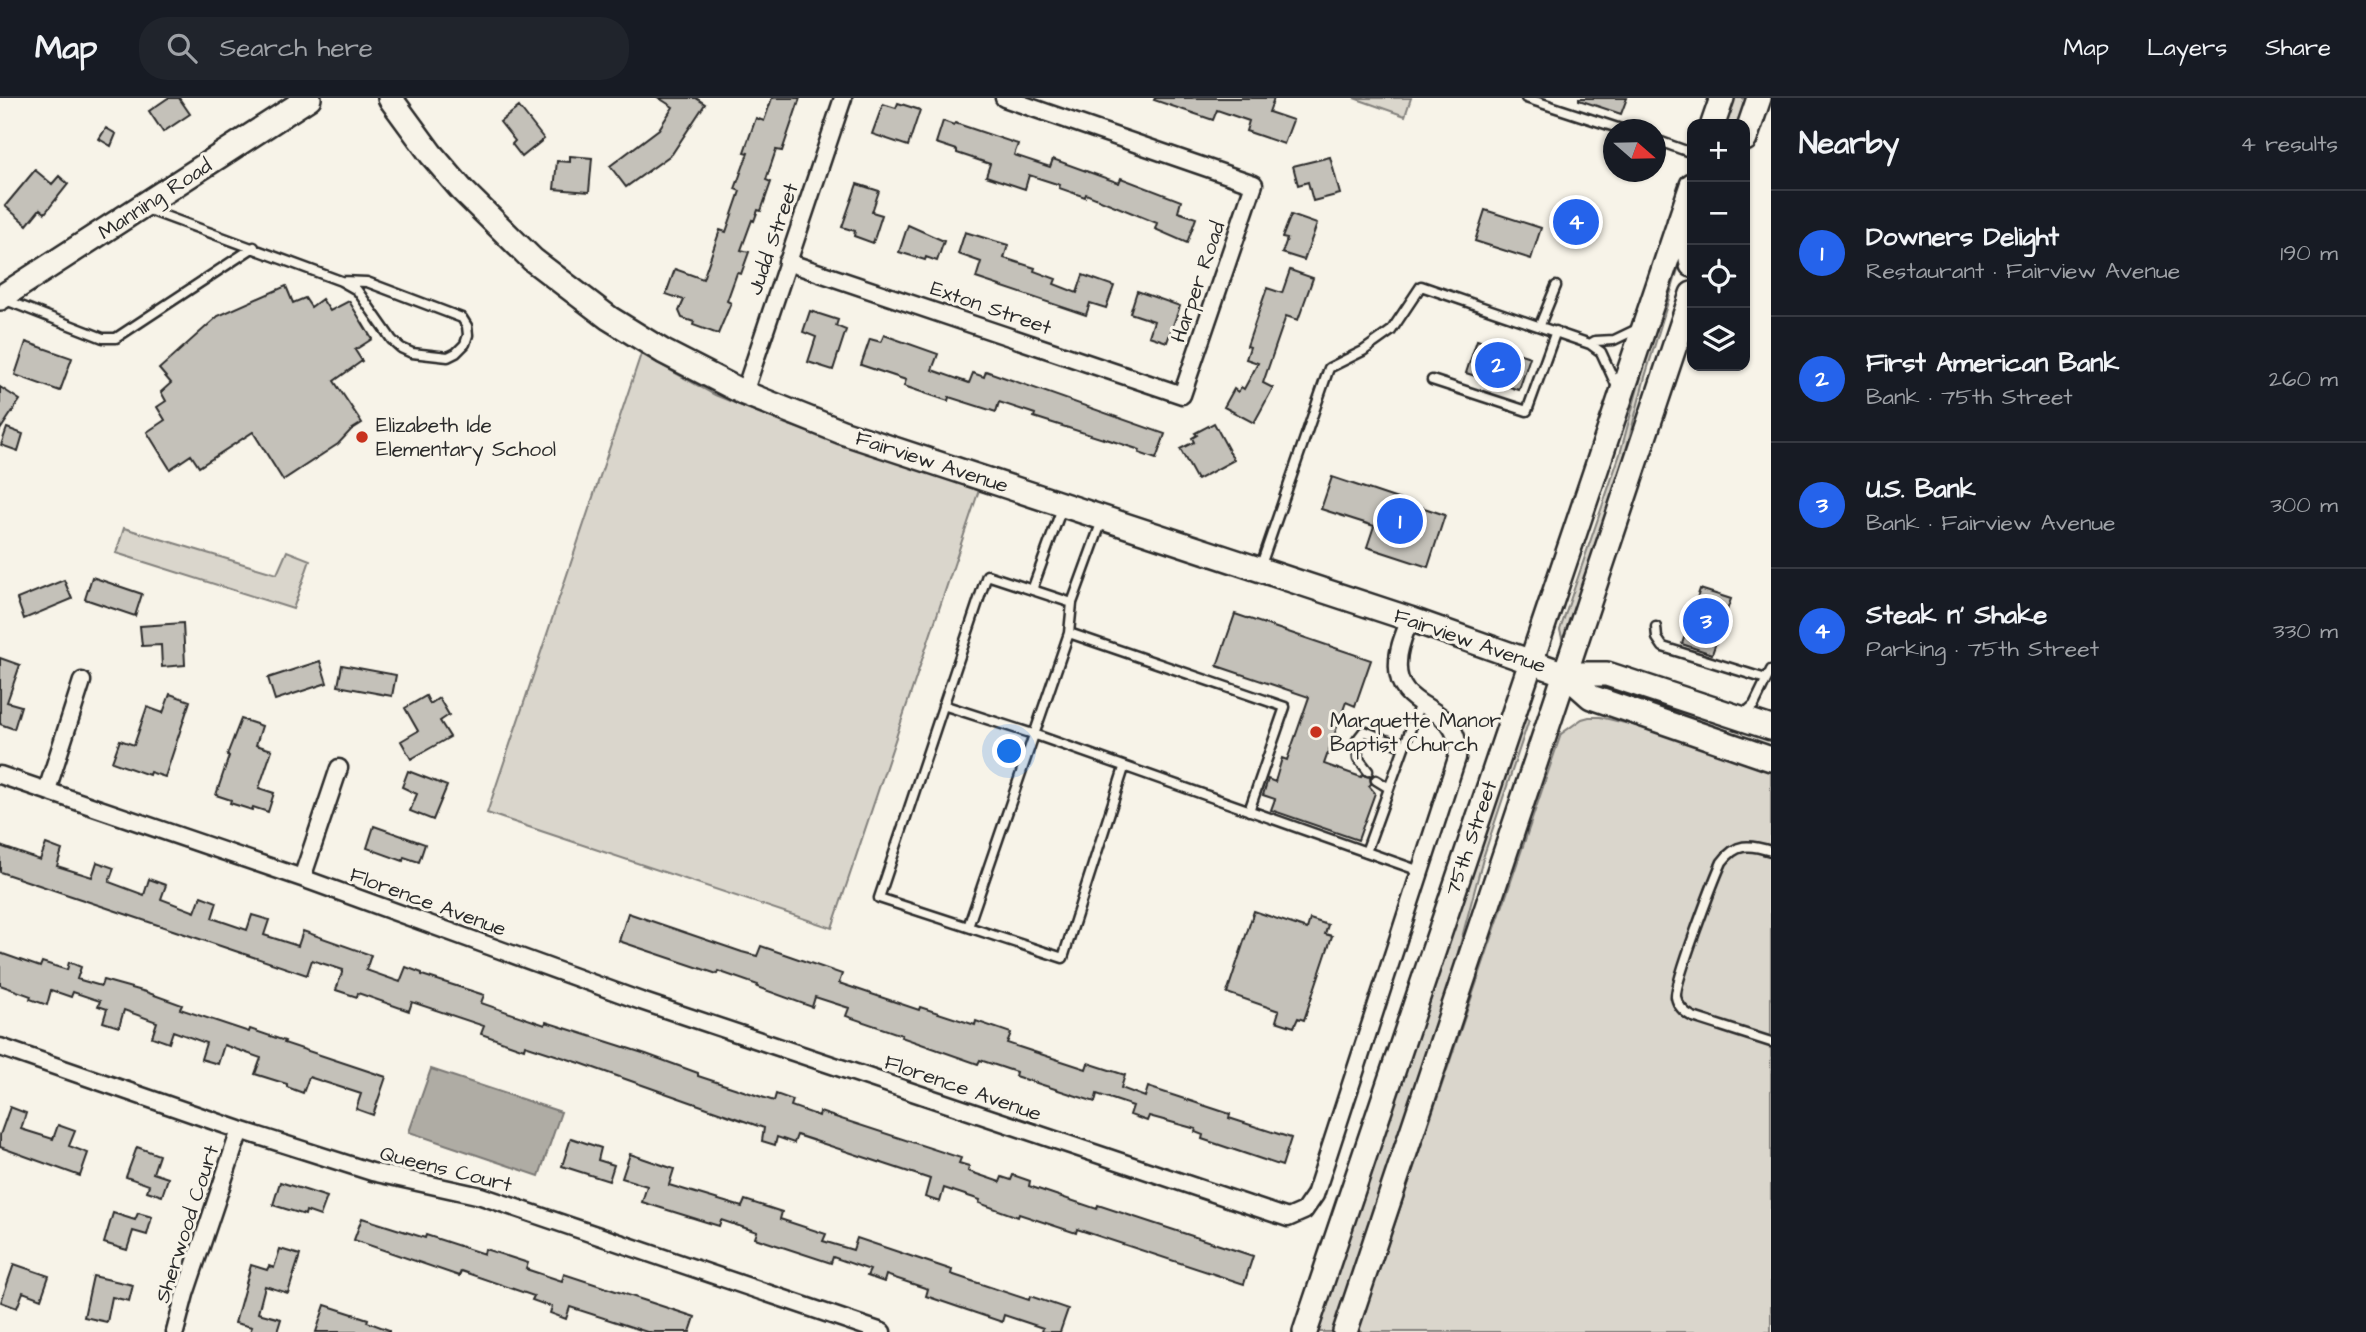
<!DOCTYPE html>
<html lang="en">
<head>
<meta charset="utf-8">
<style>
  body { margin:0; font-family:"Architects Daughter",sans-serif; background:#20242c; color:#f1f3f6 }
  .controls { position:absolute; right:21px; top:21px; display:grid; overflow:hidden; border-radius:14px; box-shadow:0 2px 5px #0004 }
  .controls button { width:63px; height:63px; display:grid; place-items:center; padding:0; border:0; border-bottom:2px solid #363941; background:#171b24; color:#f1f3f6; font:35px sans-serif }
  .compass { position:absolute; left:1603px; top:21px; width:63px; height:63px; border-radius:50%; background:#171b24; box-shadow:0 2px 5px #0004; rotate:110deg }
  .you { position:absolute; left:1010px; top:654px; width:24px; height:24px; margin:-18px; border:5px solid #fff; border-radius:50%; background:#1a73e8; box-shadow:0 0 0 10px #1a73e833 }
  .badge { display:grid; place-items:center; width:46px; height:46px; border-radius:50%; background:#2563eb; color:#fff; font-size:23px; font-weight:700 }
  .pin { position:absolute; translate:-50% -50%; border:4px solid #fff; box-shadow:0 2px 7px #0006 }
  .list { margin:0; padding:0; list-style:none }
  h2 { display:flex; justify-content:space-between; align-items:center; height:91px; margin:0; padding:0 28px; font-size:30px }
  h2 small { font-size:23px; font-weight:400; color:#9ea1a6 }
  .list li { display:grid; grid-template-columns:46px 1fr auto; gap:21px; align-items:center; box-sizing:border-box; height:126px; padding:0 28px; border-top:2px solid #363941 }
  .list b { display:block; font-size:26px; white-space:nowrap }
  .list p { margin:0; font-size:23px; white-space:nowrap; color:#9ea1a6 }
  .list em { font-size:23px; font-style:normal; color:#9ea1a6 }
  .icon { flex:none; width:38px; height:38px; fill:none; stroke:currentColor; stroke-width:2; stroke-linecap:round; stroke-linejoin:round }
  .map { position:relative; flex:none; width:1771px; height:1234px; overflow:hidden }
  header { display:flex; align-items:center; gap:42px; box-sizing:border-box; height:98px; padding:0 35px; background:#171b24; border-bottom:2px solid #363941 }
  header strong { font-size:33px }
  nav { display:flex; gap:38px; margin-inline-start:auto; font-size:24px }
  .search { width:490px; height:63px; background:#20242c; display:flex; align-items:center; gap:18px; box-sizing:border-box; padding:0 24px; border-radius:28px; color:#9ea1a6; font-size:26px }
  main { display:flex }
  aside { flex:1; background:#171b24 }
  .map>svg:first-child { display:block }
  .green { fill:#dad6cc; stroke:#82807c; stroke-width:2 }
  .water { fill:#afaca4; stroke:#7a7874; stroke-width:2 }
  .building { fill:#c4c1b9; stroke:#2b2b2b; stroke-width:2 }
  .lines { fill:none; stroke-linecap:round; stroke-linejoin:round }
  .lane-casing { stroke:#2b2b2b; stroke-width:13 }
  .street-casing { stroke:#2b2b2b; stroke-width:21 }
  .secondary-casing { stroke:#2b2b2b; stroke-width:28 }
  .lane { stroke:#f7f3e8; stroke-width:8 }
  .street { stroke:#f7f3e8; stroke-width:16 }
  .secondary { stroke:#f7f3e8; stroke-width:23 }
  .poi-dot { fill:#c8321e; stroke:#f7f3e8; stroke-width:2.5 }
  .labels { text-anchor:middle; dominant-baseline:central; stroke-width:6; stroke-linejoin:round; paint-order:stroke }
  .street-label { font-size:21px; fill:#2b2b2b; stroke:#f7f3e8 }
  .poi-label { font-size:21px; fill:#2b2b2b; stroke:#f7f3e8; text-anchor:start }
</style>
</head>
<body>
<header>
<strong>Map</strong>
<div class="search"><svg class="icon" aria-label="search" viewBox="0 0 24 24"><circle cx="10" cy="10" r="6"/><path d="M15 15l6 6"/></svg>Search here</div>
<nav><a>Map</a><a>Layers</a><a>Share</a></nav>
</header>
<main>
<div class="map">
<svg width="1771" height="1234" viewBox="0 0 1771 1234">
  <rect width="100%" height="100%" fill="#f7f3e8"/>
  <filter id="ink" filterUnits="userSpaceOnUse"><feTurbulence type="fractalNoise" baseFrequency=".0143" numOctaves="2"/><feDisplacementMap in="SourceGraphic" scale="14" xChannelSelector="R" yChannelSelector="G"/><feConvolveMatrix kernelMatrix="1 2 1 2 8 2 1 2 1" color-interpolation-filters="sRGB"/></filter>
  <g filter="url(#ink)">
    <!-- green -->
    <path class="green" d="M1354,0H1411L1405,18Z
      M1731,0H1750L1741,26H1722Z
      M1681,147L1683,155L1645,279L1609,418L1570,530L1562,540L1560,532L1620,356L1657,219Z
      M641,256L715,297L786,326L980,389L832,830L487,715Z
      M124,430L277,476L287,453L310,462L293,511L116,455Z
      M1522,619L1529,622L1484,757L1445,903L1334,1234H1316Z
      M1589,619H1600L1666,635L1771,669V1234H1358L1561,636L1582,621Z"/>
    <!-- water -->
    <path class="water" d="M431,971L561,1014L539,1078L409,1034Z"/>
    <!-- building -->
    <path class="building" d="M168,0H179L190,16L163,34L149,13Z
      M659,0H696L705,6L672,56L626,89L610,68L659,31L673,9Z
      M772,0H800L782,53L776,52L766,82L771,84L761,113L758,112L754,123L752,122L741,152L749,154L741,176L737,175L727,203L731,205L718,236L693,227L694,224L682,220L679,213L684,202L666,196L675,171L703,181L720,132L726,134L740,93L735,91L748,55L744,54L756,20L764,23Z
      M1155,0H1274L1269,14L1293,22L1284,46L1246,33L1249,23L1217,12L1213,22L1154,2Z
      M1579,0H1627L1621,16L1579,2Z
      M898,5L920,12L908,48L872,36L883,6L896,10Z
      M519,9L544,41L522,59L512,46L515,43L500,24Z
      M943,23L954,27L955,25L1018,46L1014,57L1050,69L1053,61L1119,85L1121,80L1181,103L1178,114L1196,120L1187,145L1155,131L1157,125L1086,96L1085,99L1059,90L1060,87L1029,77L1025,91L986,78L990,66L957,55V52L936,45Z
      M106,30L116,36L111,48L99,41Z
      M570,58L592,60L589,94L554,91L557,63L570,64Z
      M1330,59L1340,96L1313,103L1308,84L1298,87L1293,68Z
      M35,72L52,86L59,78L68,86L45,115L40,111L27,127L5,108Z
      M857,86L879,93L872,114L882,117L873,145L854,138L855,133L842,129Z
      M1485,112L1541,130L1531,161L1475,143Z
      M1291,117L1317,126L1304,162L1282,155L1287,141L1282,140Z
      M908,127L944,143L937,163L926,159L925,162L899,154Z
      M965,134L1008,147L1004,160L1035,170L1034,173L1056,181L1054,186L1077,195L1083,177L1114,188L1106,210L1090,205L1086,217L976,180L981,164L958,156Z
      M1290,172L1313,180L1298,222L1286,218L1263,285L1273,290L1254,325L1224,309L1234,291L1238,294L1241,289L1244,291L1258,265L1246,261L1250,249L1247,248L1267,190L1282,195Z
      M286,188L293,205L305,200L311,209L322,201L330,213L349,203L372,241L355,252L362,263L334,283L362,325L351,332L338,346L283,382L253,334L199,369L191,357L170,371L147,334L165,322L157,309L166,303L161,294L171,285L159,271L218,218Z
      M1137,193L1180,208L1167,244L1149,238L1154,223L1130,215Z
      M810,213L838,222L836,228L846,232L833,272L808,264L816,239L803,234Z
      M884,237L938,256L932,272L969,285L973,275L984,279L986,273L1165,336L1156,361L1139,355L1140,352L1103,340V341L1034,319L1035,316L999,304L996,314L949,299L948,303L904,288L906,282L861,267L870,241L881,244Z
      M1477,242L1530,259L1519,292L1466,275Z
      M26,244L72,260L60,293L15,277Z
      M0,289L20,302L0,332Z
      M1214,325L1234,362L1197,382L1180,351L1194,344L1192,340L1197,337L1195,335Z
      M7,330L23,336L18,353L1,347Z
      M1332,379L1445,417L1428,469L1367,449L1374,428L1321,411Z
      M92,479L142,496L135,518L85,501Z
      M64,482L72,501L24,521L17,501Z
      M1700,491L1731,501L1712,556L1682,546Z
      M1235,516L1371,562L1355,608L1346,604L1324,666L1361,679L1363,677L1370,679L1371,686L1369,688L1375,695L1358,742L1271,712L1275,701L1263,697L1268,681L1275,684L1282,660L1287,662L1309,599L1217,568Z
      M183,525L185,567L162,569L161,547L142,548L140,528Z
      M0,560L20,567L7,604L21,608L14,631L0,626Z
      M320,563L327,585L275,602L268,580Z
      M342,567L396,577L392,598L338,588Z
      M170,596L190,603L165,679L150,674L149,677L112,664L120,642L134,647L147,609L163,615Z
      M426,598L430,606L439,600L449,617L440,623L450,639L411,661L401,643L418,633L405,610Z
      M241,621L262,628L256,647L272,652L259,690L274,695L268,714L253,709L252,712L230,705L231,702L216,697L229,658L227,657Z
      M408,673L447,688L433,722L410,713L417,696L402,689Z
      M374,728L425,746L419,764L404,759L403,763L367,750Z
      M46,746L62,752L57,768L92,779L97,764L114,770L109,784L144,797L149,781L166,787L161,801L195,814L201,798L217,804L212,820L247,832L252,817L269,822L264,837L298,848L303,833L371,857L366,872L400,884L406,869L422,875V877L484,897L481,905L545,927L546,924L646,956L698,975V978L774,1003L776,996L793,1002L791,1008L819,1018L820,1014L961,1060L959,1065L969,1068L968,1073L1000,1084L1002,1079L1011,1082L1013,1077L1030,1083L1029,1088L1097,1111L1098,1107L1253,1158L1244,1186L1077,1131L1076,1135L1019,1116L1018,1119L979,1105L980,1102L944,1090L940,1104L925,1099L930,1081L797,1037L794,1045L777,1039L775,1047L762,1043L764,1030L580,965L525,947L524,951L481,936L484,928L412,904L409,913L358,895L357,899L336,892L343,872L312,862L307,877L0,774V748L40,762Z
      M1254,813L1307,831L1310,821L1328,827L1325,836L1332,838L1304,922L1298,920L1294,929L1276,923L1279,913L1227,895Z
      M628,815L742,854L757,858L761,848L787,857L842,876L839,885L919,912L920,909L975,927L976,923L1011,935L1007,945L1086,971L1088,965L1125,977L1121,990L1145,999L1148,989L1230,1016L1229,1020L1291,1040L1282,1068L1202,1041L1203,1037L1195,1034L1196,1031L1149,1018L1147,1023L1130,1017L1133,1008L1097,996L1095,1004L1015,978L1016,974L980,962L978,966L901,939L902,937L846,918L849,910L815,899L812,909L757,889L758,887L718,873L717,876L619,843Z
      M0,855L40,869L42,864L67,872L69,864L81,869L77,881L101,888L103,882L146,894L182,907L180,911L249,934L250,931L285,943L284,945L386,979L373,1017L356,1011L361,996L309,979L303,995L287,989V986L255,976L261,960L224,947L218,966L201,961L206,945L173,933L169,945L152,939L157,924L124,912L119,929L103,924L107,911L98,908L100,903L73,894L71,899L51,892L47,907L30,901L31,898L0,887Z
      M10,1009L26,1015L21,1031L53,1041L58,1027L75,1033L69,1048L88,1055L80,1078L0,1049V1037Z
      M571,1040L601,1050L598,1062L614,1067L609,1083L562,1068Z
      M137,1049L159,1057L153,1075L168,1080L162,1098L147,1093L149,1087L126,1079Z
      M630,1056L674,1071L669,1087L742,1109L745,1102L782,1114L780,1121L826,1136L823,1143L853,1152L857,1140L952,1172L951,1176L1029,1202L1030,1198L1068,1211L1060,1234H1042L1043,1230L1004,1217L1002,1224L926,1198L928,1191L886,1177L884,1184L867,1178L870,1172L833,1159L831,1165L755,1140L757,1134L721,1122L719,1128L642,1104L647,1088L622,1080Z
      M280,1084L327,1099L320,1118L306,1113L305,1117L273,1107Z
      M113,1115L135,1122L138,1115L152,1119L147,1137L133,1133L127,1152L104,1145Z
      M362,1120L425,1140L426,1137L484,1156L485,1151L528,1165L526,1171L562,1183L564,1176L695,1219L690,1234H647L570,1209L566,1221L550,1215L552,1209L532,1202L534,1198L461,1173L459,1178L354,1142Z
      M280,1151L300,1157L288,1195L265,1188L258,1215L281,1221L277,1234H250L252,1229L235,1225L251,1167L267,1172L269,1168L274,1170Z
      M14,1166L49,1178L41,1201L23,1194L17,1210L1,1204Z
      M93,1178L133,1187L129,1203L112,1199L107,1224L84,1219Z
      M325,1207L368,1221L367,1224L389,1232V1234H316Z"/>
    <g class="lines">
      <defs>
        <path id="lane" d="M1526,0L1624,32
          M1656,42L1692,55
          M146,111L341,183L357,192L392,242L401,250L412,255L448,259L456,255L465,246L468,237L467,228L462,220L367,184L341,183
          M3,201L103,240H116L254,149
          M1540,227L1556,188
          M1590,246L1595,243L1614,242L1637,231
          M1432,282L1527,313L1556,233
          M1260,470L1329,270L1363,253L1391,233L1421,188L1590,246L1601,254L1618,291
          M1032,492L1062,410
          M1072,505L987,477L879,800L1063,860L1124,670
          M1656,529L1657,540L1663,549L1766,581
          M1069,535L1285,609L1249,713
          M943,607L1033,636L1420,773
          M1744,616L1754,607L1771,572
          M1368,673L1358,660L1357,642L1364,633L1404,649
          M1376,682L1389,690
          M1771,753C1749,746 1736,745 1722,764C1714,782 1674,886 1676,899C1678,909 1685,915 1693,919L1771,944
          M1366,754L1420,605
          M968,829L1069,535L1072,505L1103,420"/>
        <path id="street" d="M787,164L1182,297L1254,86L1004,0
          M744,295L843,0
          M0,677L302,780L641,903L1288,1120L1304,1113L1315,1097L1457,660C1465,602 1394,618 1398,564C1398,549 1405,535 1410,521
          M47,692L82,583
          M302,780L339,670
          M0,949L240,1032L372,1074L481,1098L882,1234
          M175,1234L185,1196L240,1032"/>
        <path id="secondary" d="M390,0L431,56L462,92L533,162L609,220L664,254L744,295L842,334L1410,521L1565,576H1607L1771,630
          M1713,26L1722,0
          M1745,41L1759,0
          M1679,125L1687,134L1692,167
          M0,200L309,0
          M1565,576L1591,599L1771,661
          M1305,1234L1692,87
          M1345,1234L1692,196"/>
      </defs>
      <!-- lane casing -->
      <use href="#lane" class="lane-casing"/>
      <!-- street casing -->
      <use href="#street" class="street-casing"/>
      <!-- secondary casing -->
      <use href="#secondary" class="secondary-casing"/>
      <!-- lane -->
      <use href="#lane" class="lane"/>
      <!-- street -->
      <use href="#street" class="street"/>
      <!-- secondary -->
      <use href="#secondary" class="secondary"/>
    </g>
  </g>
  <!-- markers -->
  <g class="poi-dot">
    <circle cx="362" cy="339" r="7"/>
    <circle cx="1316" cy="634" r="7"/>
  </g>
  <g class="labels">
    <!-- street labels -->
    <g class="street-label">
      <text transform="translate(155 101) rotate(-33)">Manning Road</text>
      <text transform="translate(773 141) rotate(-71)">Judd Street</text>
      <text transform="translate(1198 184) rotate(-71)">Harper Road</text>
      <text transform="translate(991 210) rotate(19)">Exton Street</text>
      <text transform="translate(932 364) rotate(18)">Fairview Avenue</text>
      <text transform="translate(1470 543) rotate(19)">Fairview Avenue</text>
      <text transform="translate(1471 740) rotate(-71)">75th Street</text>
      <text transform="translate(428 804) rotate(20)">Florence Avenue</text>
      <text transform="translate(963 990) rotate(19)">Florence Avenue</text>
      <text transform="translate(446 1071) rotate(14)">Queens Court</text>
      <text transform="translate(187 1126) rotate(-72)">Sherwood Court</text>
    </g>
    <!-- poi labels -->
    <g class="poi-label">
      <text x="376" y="327">Elizabeth Ide<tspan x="376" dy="24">Elementary School</tspan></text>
      <text x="1330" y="622">Marquette Manor<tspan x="1330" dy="24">Baptist Church</tspan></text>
    </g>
  </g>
</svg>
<div class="controls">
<button>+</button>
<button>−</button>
<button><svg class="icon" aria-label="locate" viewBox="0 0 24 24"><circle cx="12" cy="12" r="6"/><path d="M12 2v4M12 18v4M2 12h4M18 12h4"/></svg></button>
<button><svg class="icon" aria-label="layers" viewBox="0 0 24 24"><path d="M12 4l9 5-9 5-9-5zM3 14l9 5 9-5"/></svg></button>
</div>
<svg class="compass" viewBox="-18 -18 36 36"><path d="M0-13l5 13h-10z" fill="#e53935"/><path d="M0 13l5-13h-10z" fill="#9ea1a6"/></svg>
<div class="you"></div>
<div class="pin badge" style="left:1400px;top:423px">1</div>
<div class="pin badge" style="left:1498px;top:267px">2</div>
<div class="pin badge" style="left:1706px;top:523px">3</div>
<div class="pin badge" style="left:1576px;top:124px">4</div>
</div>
<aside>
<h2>Nearby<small>4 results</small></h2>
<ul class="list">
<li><span class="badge">1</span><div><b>Downers Delight</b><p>Restaurant · Fairview Avenue</p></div><em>190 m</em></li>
<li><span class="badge">2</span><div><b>First American Bank</b><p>Bank · 75th Street</p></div><em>260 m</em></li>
<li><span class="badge">3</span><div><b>U.S. Bank</b><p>Bank · Fairview Avenue</p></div><em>300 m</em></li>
<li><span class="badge">4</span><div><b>Steak n' Shake</b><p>Parking · 75th Street</p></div><em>330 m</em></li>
</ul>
</aside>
</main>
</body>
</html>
